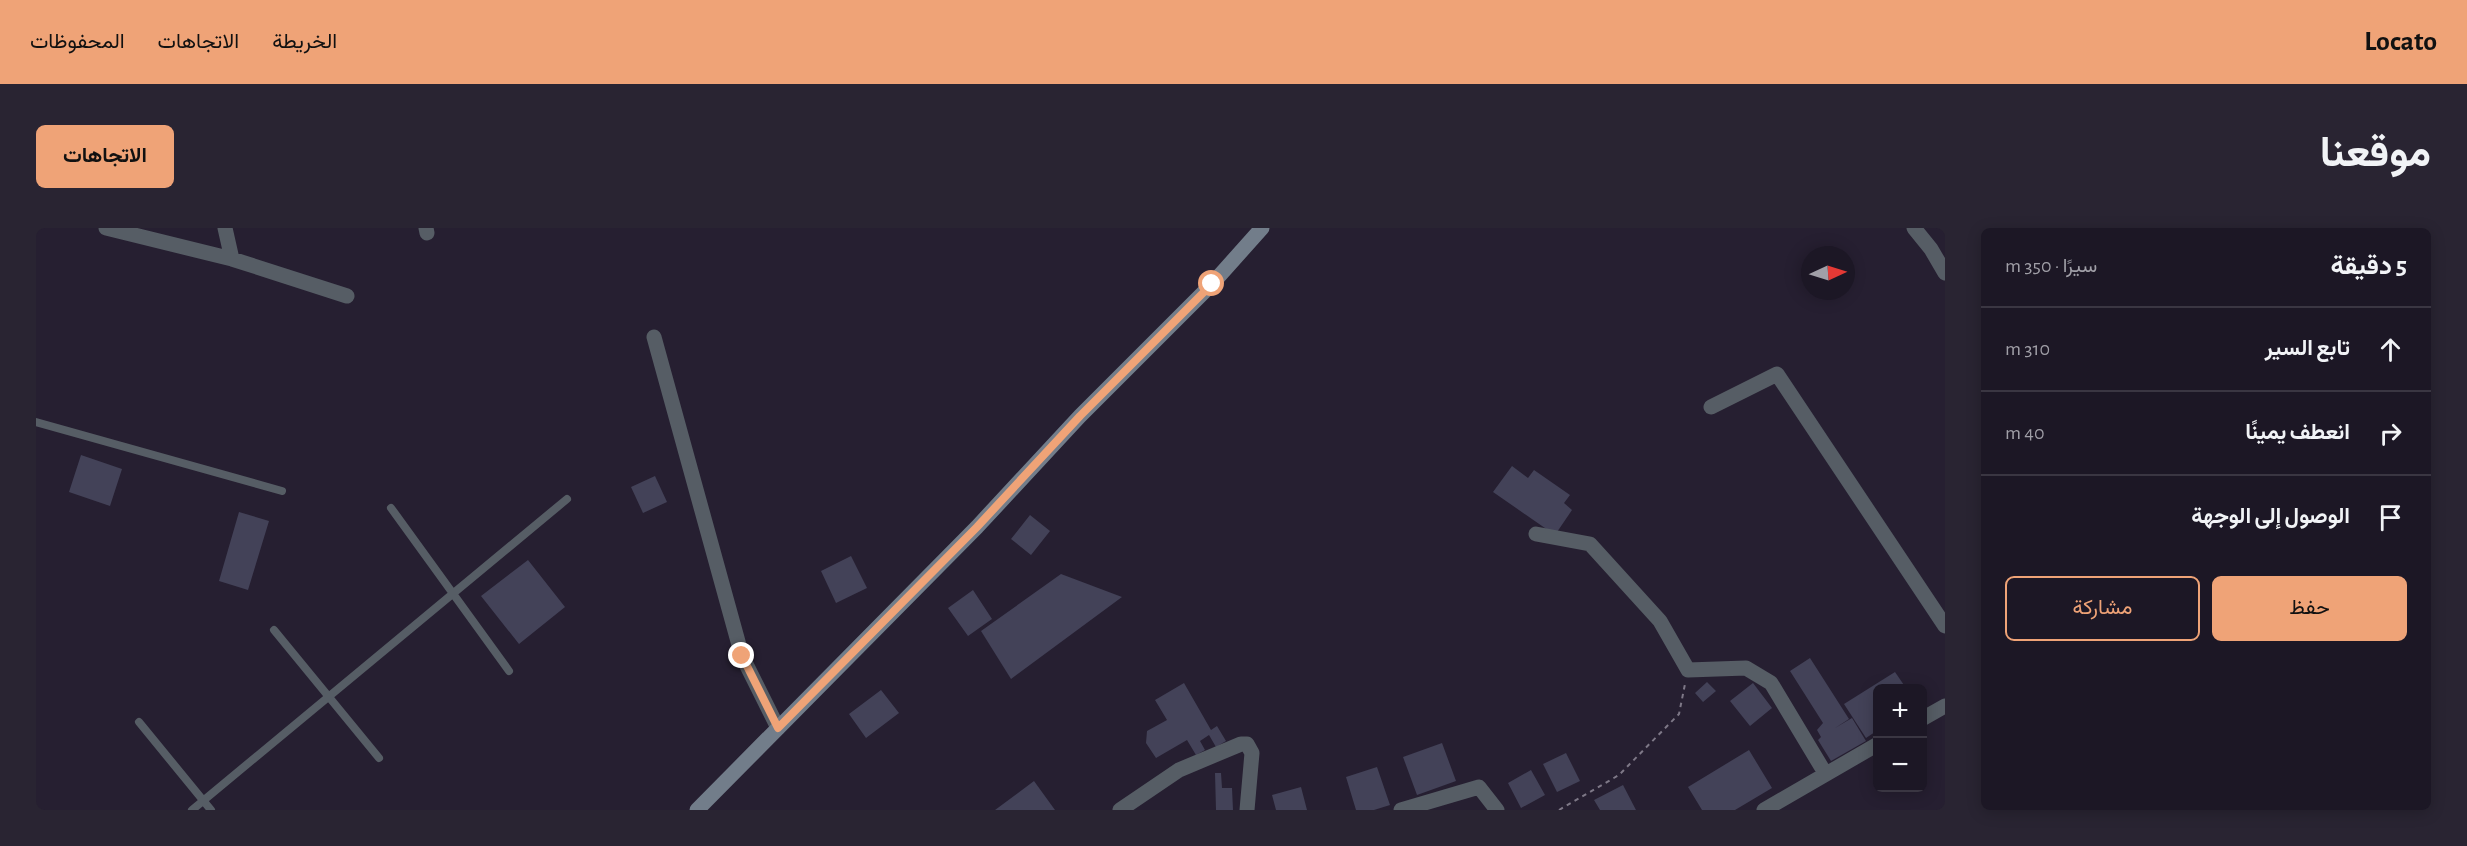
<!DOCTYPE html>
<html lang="ar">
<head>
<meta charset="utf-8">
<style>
  body { margin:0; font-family:"Alegreya Sans",Vazirmatn,sans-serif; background:#292432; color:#f1f3f6; direction:rtl }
  .controls { position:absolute; right:18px; bottom:18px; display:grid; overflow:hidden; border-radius:9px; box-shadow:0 3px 15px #0003 }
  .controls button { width:54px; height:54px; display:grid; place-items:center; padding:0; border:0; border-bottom:2px solid #3a3642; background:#1c1725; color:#f1f3f6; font:30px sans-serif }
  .compass { position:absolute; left:1765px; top:18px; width:54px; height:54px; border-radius:50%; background:#1c1725; box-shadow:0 3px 15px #0003; rotate:86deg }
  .stop { position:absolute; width:18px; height:18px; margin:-14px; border:4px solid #efa377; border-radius:50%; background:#fff }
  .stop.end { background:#efa377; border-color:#fff; box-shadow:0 2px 6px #0008 }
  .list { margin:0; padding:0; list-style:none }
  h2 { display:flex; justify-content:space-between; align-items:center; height:78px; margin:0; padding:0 24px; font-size:26px }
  h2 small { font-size:20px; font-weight:400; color:#a09fa7 }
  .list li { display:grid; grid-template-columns:39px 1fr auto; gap:18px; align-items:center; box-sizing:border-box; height:84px; padding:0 24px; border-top:2px solid #3a3642 }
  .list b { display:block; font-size:22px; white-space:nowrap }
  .list em { font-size:20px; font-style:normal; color:#a09fa7 }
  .actions { display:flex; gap:12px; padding:18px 24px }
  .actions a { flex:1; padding:14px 0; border:2px solid #efa377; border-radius:9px; text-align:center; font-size:21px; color:#efa377 }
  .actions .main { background:#efa377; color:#111 }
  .icon { flex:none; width:33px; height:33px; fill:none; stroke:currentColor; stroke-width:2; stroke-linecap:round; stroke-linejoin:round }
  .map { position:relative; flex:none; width:1909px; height:582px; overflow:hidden; direction:ltr; border-radius:9px }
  header { display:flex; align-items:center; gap:36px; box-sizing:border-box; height:84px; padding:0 30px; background:#efa377; color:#111 }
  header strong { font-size:28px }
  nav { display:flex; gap:33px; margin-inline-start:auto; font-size:21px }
  .intro { display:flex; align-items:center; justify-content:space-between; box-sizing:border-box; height:144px; padding:0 36px }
  h1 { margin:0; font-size:42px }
  .button { padding:15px 27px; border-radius:9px; background:#efa377; color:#111; font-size:21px; font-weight:700 }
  main { display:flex; gap:36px; padding:0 36px }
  aside { flex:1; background:#1c1725; border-radius:9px; box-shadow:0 3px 15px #0003 }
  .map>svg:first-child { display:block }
  .building { fill:#434258 }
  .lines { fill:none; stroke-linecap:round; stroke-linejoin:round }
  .path { stroke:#7e7887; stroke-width:2; stroke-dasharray:4.5 4.5; stroke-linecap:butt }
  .lane { stroke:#565d65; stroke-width:8 }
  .street { stroke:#565d65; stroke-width:15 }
  .secondary { stroke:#727d8a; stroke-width:15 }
  .route { stroke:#efa377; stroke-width:8 }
</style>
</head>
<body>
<header>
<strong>Locato</strong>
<nav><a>الخريطة</a><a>الاتجاهات</a><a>المحفوظات</a></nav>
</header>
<div class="intro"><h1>موقعنا</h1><a class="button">الاتجاهات</a></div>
<main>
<aside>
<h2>5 دقيقة<small>سيرًا · 350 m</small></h2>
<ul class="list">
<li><svg class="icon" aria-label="ahead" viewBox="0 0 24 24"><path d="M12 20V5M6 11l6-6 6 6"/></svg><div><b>تابع السير</b></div><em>310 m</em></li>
<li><svg class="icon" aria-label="right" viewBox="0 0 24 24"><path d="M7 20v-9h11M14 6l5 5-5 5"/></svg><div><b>انعطف يمينًا</b></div><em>40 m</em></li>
<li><svg class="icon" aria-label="arrive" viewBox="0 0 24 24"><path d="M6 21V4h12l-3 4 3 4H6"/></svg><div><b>الوصول إلى الوجهة</b></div></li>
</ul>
<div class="actions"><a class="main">حفظ</a><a>مشاركة</a></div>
</aside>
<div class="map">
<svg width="1909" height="582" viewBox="0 0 1909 582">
  <rect width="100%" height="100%" fill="#261f31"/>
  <!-- building -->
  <path class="building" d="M45,227L86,241L74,278L33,264Z
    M1476,238L1492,250L1498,242L1534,267L1528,275L1536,282L1519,307L1457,264Z
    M619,248L631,274L607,285L595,259Z
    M203,284L233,293L212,362L183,353Z
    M994,287L1014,303L995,327L975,311Z
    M815,328L831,360L800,375L785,343Z
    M492,332L529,379L483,416L445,368Z
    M1025,346L1086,369L975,451L945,403Z
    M937,362L956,391L932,408L912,380Z
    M1774,430L1813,491L1799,500L1816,490L1830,513L1795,533L1782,512L1785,509L1781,502L1787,495L1754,443Z
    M1859,444L1870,460H1842V502L1830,510L1808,476Z
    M1671,454L1680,463L1667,474L1659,465Z
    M1148,455L1175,502L1181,498L1190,513L1180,519L1173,507L1164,513L1169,522L1160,527L1151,512L1120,530L1110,515L1111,503L1131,492L1119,472Z
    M1717,455L1736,480L1714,498L1694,473Z
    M845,462L863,485L830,510L813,486Z
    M1406,515L1420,553L1381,567L1367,529Z
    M1713,522L1736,560L1699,582H1666L1652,559Z
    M1530,525L1544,553L1521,564L1507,536Z
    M1341,539L1354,577L1338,582H1320L1310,549Z
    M1495,542L1509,567L1485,580L1472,555Z
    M1179,545H1185L1186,560H1196L1197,582H1180Z
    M998,553L1019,582H959Z
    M1587,557L1600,582H1564L1558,572Z
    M1265,559L1271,582H1240L1236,567Z"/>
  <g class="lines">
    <!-- path -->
    <path class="path" d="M1523,582L1583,547L1643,486L1649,456"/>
    <!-- lane -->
    <path class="lane" d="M0,194L246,263
      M355,280L473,443
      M238,402L343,530
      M103,494L175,582
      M156,582L531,271"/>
    <!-- street -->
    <path class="street" d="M70,0L196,31L311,68
      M189,0L196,31
      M390,0L391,5
      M1878,0L1895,21L1909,45
      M618,109L706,428L742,500
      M1675,179L1741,146L1909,398
      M1500,306L1554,316L1624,393L1652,442L1710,440L1735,455L1789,545
      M1886,491L1909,478
      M1084,582L1143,542L1205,516H1211L1216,525L1211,582
      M1365,582L1443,559L1461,582
      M1728,582L1842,516"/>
    <!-- secondary -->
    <path class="secondary" d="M661,582L941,299L1044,188L1176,56L1226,0"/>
  </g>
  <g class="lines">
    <!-- route -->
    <path class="route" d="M706,428L742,500L941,299L1044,188L1176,56"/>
  </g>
</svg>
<div class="controls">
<button>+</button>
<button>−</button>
</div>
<svg class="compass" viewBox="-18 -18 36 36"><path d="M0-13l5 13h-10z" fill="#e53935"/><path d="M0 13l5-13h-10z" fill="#a09fa7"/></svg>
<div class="stop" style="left:1176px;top:56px"></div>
<div class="stop end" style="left:706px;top:428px"></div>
</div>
</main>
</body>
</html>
